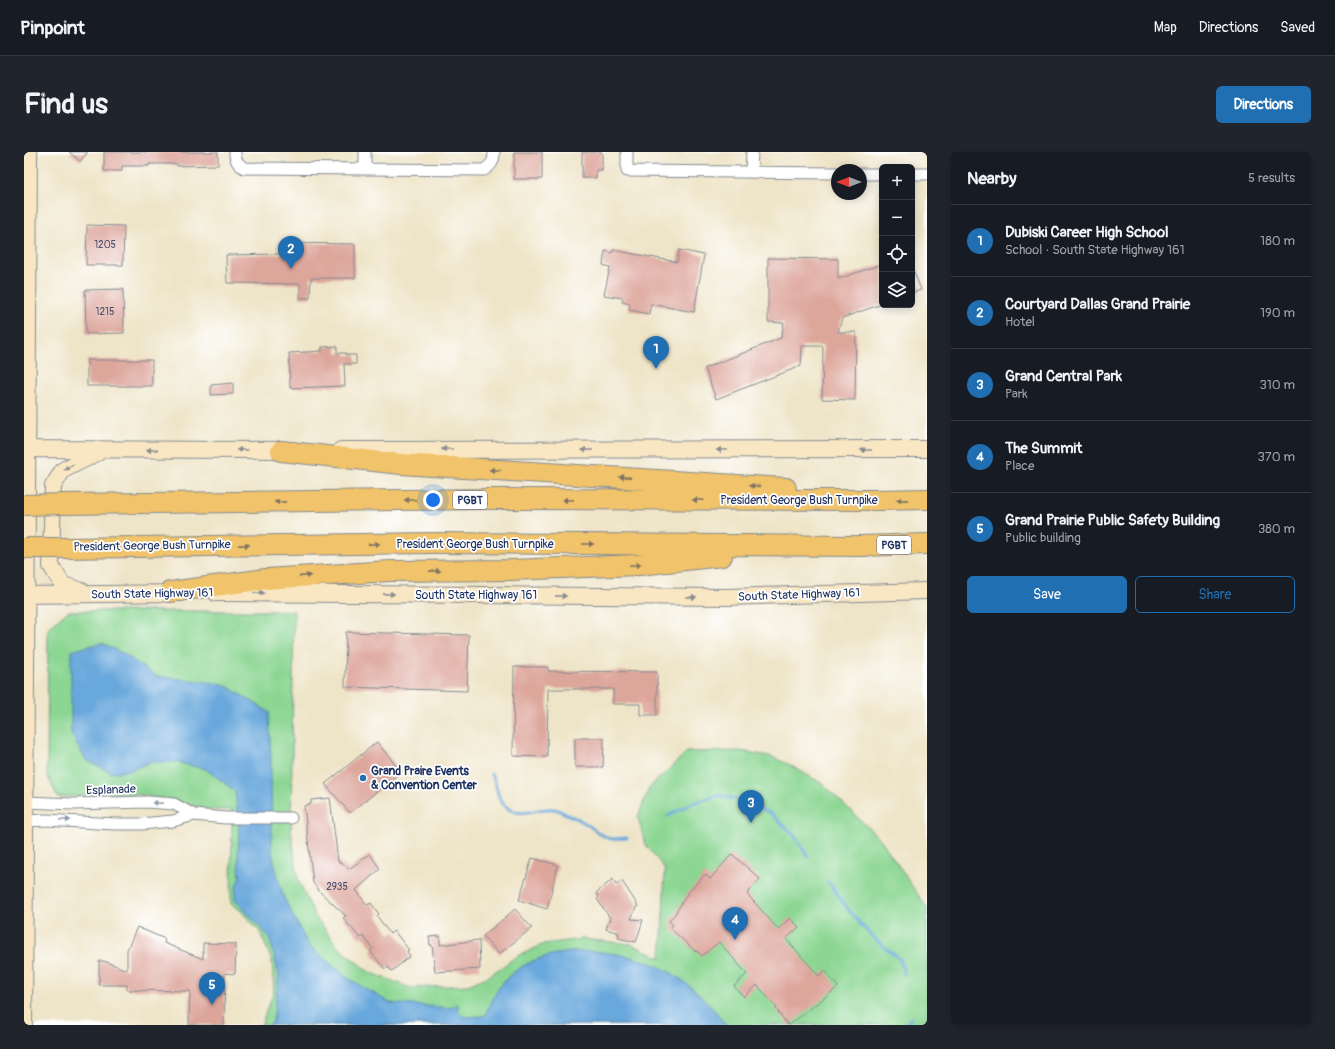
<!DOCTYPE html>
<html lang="en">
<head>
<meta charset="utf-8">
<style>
  body { margin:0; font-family:Pangolin,sans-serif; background:#20242c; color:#f1f3f6 }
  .controls { position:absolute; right:12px; top:12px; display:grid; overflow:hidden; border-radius:6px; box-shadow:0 2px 10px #0003 }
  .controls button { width:36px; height:36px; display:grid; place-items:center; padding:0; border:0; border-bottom:1px solid #363941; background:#171b24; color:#f1f3f6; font:20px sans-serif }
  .compass { position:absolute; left:807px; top:12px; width:36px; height:36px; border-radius:50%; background:#171b24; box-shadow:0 2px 10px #0003; rotate:270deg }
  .you { position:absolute; left:409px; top:348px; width:14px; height:14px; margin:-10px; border:3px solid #fff; border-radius:50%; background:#1a73e8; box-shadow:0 0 0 6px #1a73e833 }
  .badge { display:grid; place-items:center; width:26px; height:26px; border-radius:50%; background:#1f6fb2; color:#fff; font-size:13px; font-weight:700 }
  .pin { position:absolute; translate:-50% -33px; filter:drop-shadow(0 1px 2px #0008) }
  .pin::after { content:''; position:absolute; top:21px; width:14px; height:12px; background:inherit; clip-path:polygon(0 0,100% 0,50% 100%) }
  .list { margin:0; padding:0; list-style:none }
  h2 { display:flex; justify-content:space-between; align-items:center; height:52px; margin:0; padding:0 16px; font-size:17px }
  h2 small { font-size:13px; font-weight:400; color:#9ea1a6 }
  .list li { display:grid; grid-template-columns:26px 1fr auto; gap:12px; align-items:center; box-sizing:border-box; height:72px; padding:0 16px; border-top:1px solid #363941 }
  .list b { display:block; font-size:15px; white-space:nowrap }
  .list p { margin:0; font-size:13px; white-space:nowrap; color:#9ea1a6 }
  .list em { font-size:13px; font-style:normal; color:#9ea1a6 }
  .actions { display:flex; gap:8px; padding:12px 16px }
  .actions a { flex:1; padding:9px 0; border:1px solid #1f6fb2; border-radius:6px; text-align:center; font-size:14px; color:#1f6fb2 }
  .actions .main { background:#1f6fb2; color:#fff }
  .icon { flex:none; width:22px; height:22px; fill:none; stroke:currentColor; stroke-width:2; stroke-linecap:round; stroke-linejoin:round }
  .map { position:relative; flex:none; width:903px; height:873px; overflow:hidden; border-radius:6px }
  header { display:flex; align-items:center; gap:24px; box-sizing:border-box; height:56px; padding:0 20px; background:#171b24; border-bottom:1px solid #363941 }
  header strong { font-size:19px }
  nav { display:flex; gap:22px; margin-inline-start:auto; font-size:14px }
  .intro { display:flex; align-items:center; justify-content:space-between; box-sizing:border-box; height:96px; padding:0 24px }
  h1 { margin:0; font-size:28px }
  .button { padding:10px 18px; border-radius:6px; background:#1f6fb2; color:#fff; font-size:14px; font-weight:700 }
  main { display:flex; gap:24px; padding:0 24px }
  aside { flex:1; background:#171b24; border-radius:6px; box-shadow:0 2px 10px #0003 }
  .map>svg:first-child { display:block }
  .green { fill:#8bd692; stroke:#538278 }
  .water { fill:#69a8dc; stroke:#426c9d }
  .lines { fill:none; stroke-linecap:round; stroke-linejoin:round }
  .stream { stroke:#69a8dc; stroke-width:3 }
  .building { fill:#dda69b }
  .minor-casing { stroke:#848a92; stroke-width:13 }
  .secondary-casing { stroke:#848a92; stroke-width:18 }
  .motorway-casing { stroke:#848a92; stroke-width:22 }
  .minor { stroke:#fff; stroke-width:11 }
  .secondary { stroke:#f9e7c3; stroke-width:16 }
  .motorway { stroke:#f1c36a; stroke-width:20 }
  .motorway-bridge-casing { stroke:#848a92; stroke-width:22; stroke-linecap:butt }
  .motorway-bridge { stroke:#f1c36a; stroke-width:20 }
  .oneway { fill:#8a8b90 }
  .oneway2 { fill:#7b7263 }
  .oneway3 { fill:#8d97ae }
  .poi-dot { fill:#1f6fb2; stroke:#fff; stroke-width:1.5 }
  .labels { text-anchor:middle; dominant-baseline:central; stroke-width:3.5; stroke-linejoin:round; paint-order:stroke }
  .number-label { font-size:10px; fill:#4c4d6d }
  .shield { fill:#fff; stroke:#5f6d8e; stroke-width:1 }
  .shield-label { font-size:11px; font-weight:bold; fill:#1b2f5e }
  .street-label { font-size:12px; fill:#1b2f5e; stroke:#fff }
  .poi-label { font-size:12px; font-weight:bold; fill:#1b2f5e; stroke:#fff; text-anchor:start }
</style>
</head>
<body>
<header>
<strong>Pinpoint</strong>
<nav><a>Map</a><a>Directions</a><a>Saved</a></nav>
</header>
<div class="intro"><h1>Find us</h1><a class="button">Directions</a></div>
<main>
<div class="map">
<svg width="903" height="873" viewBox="0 0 903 873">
  <rect width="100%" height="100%" fill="#fff"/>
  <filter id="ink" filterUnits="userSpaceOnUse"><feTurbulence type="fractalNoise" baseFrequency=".025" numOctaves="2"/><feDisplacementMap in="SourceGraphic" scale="8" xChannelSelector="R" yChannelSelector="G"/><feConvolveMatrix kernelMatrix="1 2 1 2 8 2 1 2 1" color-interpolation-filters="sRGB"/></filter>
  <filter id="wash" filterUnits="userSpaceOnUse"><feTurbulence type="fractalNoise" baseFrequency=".012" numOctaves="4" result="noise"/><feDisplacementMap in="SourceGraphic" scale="16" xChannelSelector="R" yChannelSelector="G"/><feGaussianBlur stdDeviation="0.9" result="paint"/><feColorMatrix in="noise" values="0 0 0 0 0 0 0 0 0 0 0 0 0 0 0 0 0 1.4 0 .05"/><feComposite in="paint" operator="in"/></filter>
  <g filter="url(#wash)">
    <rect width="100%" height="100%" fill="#eee4c7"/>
    <!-- green -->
    <path class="green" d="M44,459H270L267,677L274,728L291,764L314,795L345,820L387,836L444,833L465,824L492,805L520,792L559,787L607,792L637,806L641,717L621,692L614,665L625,636L663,600L716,599L745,604L764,612L799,632L857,688L903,756V873H237L250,839L248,809L236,780L216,758L207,752L208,658H186L148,648L111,642L77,641L34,646L23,623L24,477Z"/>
    <!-- water -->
    <path class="water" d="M78,491L102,503L131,524L199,532L245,560L247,612L248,701L259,744L284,793L322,825L366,851L426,856L434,852V859L440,865L461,864C467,851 472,837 482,827C521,788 599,795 644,819C667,832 686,852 702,873H246L249,869L255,823L245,785L211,748L212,735L216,725L214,704L215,676L211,639L182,617L152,610H126L107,618L88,621L62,608L47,582V499Z"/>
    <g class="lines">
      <!-- stream -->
      <path class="stream" d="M467,622C474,632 472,647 482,655C499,668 514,654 530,657C536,658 555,668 561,671C569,676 578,685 587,687C592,687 598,686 603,686
        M644,664L666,652L694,643L720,649L746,661L770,683L784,705
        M804,729C825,760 845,786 876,807L880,822
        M881,873L887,866"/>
    </g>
    <g id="blocks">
      <!-- building -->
      <path class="building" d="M45,0H64L56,9Z
        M80,0H194V13L153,14V12H125V14H98V19H80Z
        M490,0H518V27H490Z
        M558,0H578V18H572V26H558Z
        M63,73L100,74L99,113H62Z
        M257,91L331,92V126H287L286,146H276V132L203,131L202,103L257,102Z
        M589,98L653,110L655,98L680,103L670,160L627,152L625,162L605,158L606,152L598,150L599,146L580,143L586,115L579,113L581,99L588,101Z
        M744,106L814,107V127L858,112V152L818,166L814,180H832L831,248L798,247L799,194H778L777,214L692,247L681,216L757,186L760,171L744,170Z
        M888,117H889L897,138L888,141Z
        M99,137L100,181L62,182L61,138Z
        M313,194V201H322V203H332V212H320L321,234L266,236L265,201L298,199V195Z
        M63,208H128V234H63Z
        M209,231V242L187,243V233Z
        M322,480L445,483L443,539L321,535Z
        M490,515H524V519L633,520V563H616V552H589V537H524L523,605L489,604Z
        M551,586H580L579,615H551Z
        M353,590L377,620L326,661L301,632Z
        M306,646L314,709L325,717L346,702L356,717L332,738L343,753L347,751L355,762L353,764L366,782L370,779L385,798L383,799L386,804L368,819L364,815L361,817L346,799L349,797L339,784L336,786L319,766L322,764L296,740L289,731L280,654L287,652V648Z
        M708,702L736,727L723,742L754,777L766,766L775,775L762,787L795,824L801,818L814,835L765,873H764L752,857L753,856L733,833L720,845L710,834L723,822L695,790L678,804L673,799L672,800L646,776L649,773L645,769L651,762L663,742L681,722L686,727Z
        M508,706L534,713L523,757L495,748Z
        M589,727L592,733L598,729L614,754L612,755L607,767L619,768L612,790L594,786L595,781L582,777L586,766L573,747L575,745L572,741Z
        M491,757L508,776L475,802L459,784Z
        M113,775L141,787L140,791L179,807V791L212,792L211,822L201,821L200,873H165L166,839L103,838V833H75V809H80L103,818V798Z
        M416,784V793L455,788L456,817L411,820L408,793H406L405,785Z"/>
    </g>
  </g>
  <g filter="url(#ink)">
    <use href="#blocks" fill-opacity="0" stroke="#848a92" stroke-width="1"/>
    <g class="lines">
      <defs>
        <path id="minor" d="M211,0C211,8 213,11 220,16L460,18C468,13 470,9 470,0
          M603,0V19L813,21
          M341,17V0
          M727,20L728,0
          M837,22H858
          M888,22H903
          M2,650L49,652L123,650L150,652L170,663L202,666H267
          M2,669L22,668L91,672H117L149,669L170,663"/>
        <path id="secondary" d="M0,297L269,298
          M317,298L903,297
          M58,439L39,433L27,414L29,334L39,318L75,300
          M192,441L702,445L903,439
          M0,443L158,441
          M0,873L5,0"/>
        <path id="motorway" d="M257,299L377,312L762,336
          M40,352L466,347L853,348L903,347
          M41,396L410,391L836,394L903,392
          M146,440L242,427L366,419L486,418L615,413L698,404"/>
      </defs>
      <!-- minor casing -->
      <use href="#minor" class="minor-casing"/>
      <!-- secondary casing -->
      <use href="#secondary" class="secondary-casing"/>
      <!-- motorway casing -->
      <use href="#motorway" class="motorway-casing"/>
      <!-- minor -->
      <use href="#minor" class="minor"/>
      <!-- secondary -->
      <use href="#secondary" class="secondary"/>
      <!-- motorway -->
      <use href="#motorway" class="motorway"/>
      <defs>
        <path id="motorway-bridge" d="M0,353L40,352
          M0,396H41"/>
      </defs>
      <!-- motorway-bridge casing -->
      <use href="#motorway-bridge" class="motorway-bridge-casing"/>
      <!-- motorway-bridge -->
      <use href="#motorway-bridge" class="motorway-bridge"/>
    </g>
    <!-- one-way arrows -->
    <defs><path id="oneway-solid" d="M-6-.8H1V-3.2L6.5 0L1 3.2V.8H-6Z"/></defs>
    <g class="oneway">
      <use href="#oneway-solid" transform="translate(423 297) rotate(180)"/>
      <use href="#oneway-solid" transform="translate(128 298) rotate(-180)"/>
      <use href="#oneway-solid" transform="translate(218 298) rotate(-180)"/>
      <use href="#oneway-solid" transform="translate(563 298) rotate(180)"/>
      <use href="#oneway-solid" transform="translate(698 298) rotate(180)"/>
      <use href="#oneway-solid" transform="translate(842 298) rotate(180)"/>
      <use href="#oneway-solid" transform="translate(45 315) rotate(150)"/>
      <use href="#oneway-solid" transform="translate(235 441) rotate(1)"/>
      <use href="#oneway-solid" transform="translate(365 442) rotate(1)"/>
      <use href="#oneway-solid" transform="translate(537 444) rotate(1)"/>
      <use href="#oneway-solid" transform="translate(667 445)"/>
    </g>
    <g class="oneway2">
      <use href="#oneway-solid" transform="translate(471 318) rotate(-177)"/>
      <use href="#oneway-solid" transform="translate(601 325) rotate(-177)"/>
      <use href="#oneway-solid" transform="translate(731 334) rotate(-176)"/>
      <use href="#oneway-solid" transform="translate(386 348) rotate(179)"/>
      <use href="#oneway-solid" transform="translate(544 348) rotate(-180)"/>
      <use href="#oneway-solid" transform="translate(674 348) rotate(-180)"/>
      <use href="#oneway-solid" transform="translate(878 348) rotate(179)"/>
      <use href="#oneway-solid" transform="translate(256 350) rotate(179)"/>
      <use href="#oneway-solid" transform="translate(350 392) rotate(-1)"/>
      <use href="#oneway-solid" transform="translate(564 392)"/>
      <use href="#oneway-solid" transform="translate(220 393) rotate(-1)"/>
      <use href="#oneway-solid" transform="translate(611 413) rotate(-3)"/>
      <use href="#oneway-solid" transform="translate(411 419) rotate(-1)"/>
      <use href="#oneway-solid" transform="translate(281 424) rotate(-4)"/>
    </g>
    <g class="oneway3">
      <use href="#oneway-solid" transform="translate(134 651) rotate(-177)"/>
      <use href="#oneway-solid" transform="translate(41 668) rotate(2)"/>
    </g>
  </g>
  <!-- markers -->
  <circle class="poi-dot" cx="339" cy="626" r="4"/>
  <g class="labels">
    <!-- number labels -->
    <g class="number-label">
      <text x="81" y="93">1205</text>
      <text x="81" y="160">1215</text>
      <text x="313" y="735">2935</text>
    </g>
    <!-- shield labels -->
    <g class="shield">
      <rect x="429" y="339" width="34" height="18" rx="3"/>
      <rect x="853" y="384" width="34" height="18" rx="3"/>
    </g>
    <g class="shield-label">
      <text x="446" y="348">PGBT</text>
      <text x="870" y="393">PGBT</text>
    </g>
    <!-- street labels -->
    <g class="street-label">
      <text x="775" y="348">President George Bush Turnpike</text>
      <text x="451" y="392">President George Bush Turnpike</text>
      <text transform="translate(128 394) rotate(-1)">President George Bush Turnpike</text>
      <text transform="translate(128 442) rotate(-1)">South State Highway 161</text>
      <text x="452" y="443">South State Highway 161</text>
      <text transform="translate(775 443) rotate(-2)">South State Highway 161</text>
      <text transform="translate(87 638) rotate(-2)">Esplanade</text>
    </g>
    <!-- poi labels -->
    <g class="poi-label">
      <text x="347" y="619">Grand Praire Events<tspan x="347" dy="14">&amp; Convention Center</tspan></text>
    </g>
  </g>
</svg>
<div class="controls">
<button>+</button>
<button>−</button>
<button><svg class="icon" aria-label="locate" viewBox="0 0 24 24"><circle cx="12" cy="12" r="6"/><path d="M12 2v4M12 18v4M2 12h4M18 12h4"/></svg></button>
<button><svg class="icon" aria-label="layers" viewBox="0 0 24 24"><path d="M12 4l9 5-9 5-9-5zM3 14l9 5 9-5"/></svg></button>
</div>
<svg class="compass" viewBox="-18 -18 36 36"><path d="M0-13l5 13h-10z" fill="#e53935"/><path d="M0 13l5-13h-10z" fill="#9ea1a6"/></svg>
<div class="you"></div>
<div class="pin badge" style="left:632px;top:217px">1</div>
<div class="pin badge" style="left:267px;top:117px">2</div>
<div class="pin badge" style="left:727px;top:671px">3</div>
<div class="pin badge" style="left:711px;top:788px">4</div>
<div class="pin badge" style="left:188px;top:853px">5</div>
</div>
<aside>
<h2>Nearby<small>5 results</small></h2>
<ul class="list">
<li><span class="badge">1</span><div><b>Dubiski Career High School</b><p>School · South State Highway 161</p></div><em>180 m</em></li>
<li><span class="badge">2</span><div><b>Courtyard Dallas Grand Prairie</b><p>Hotel</p></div><em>190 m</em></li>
<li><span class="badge">3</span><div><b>Grand Central Park</b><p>Park</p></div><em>310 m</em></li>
<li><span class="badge">4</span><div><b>The Summit</b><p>Place</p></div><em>370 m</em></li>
<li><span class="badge">5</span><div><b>Grand Prairie Public Safety Building</b><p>Public building</p></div><em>380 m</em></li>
</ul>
<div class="actions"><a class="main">Save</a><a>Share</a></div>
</aside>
</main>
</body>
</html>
